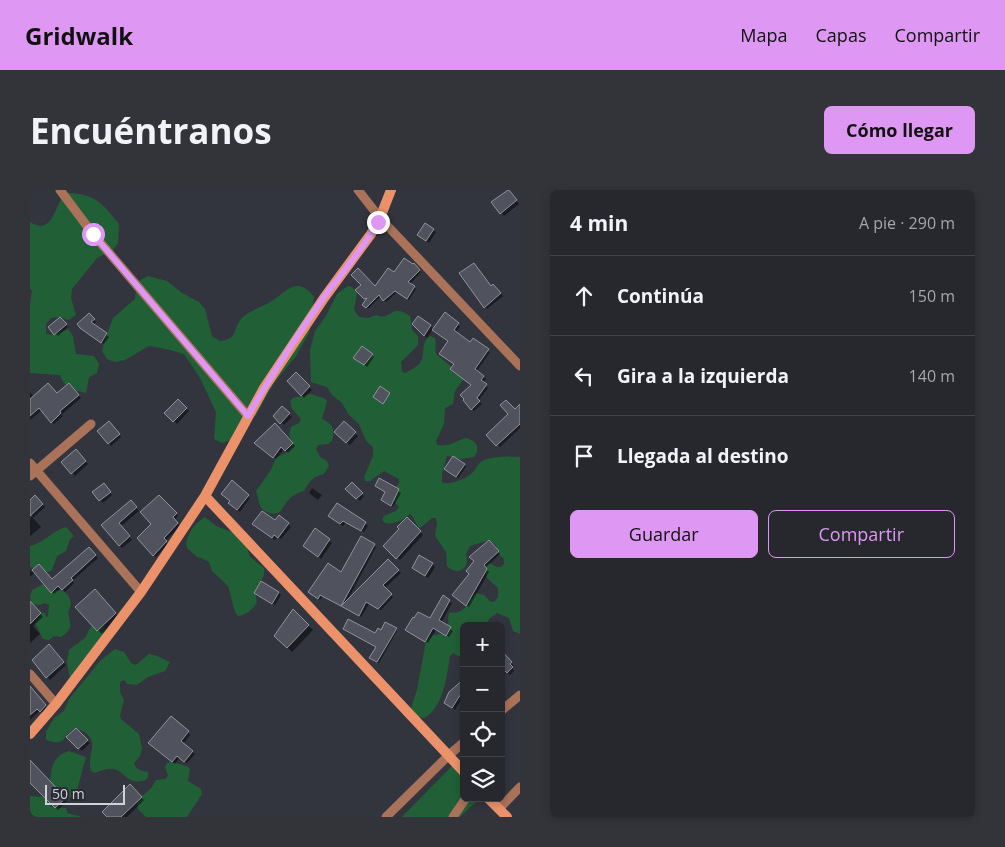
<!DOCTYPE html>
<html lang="es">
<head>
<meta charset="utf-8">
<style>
  body { margin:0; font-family:"Open Sans",sans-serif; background:#32343a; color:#f1f3f6 }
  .controls { position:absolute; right:15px; bottom:15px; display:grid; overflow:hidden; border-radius:8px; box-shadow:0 2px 8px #0003 }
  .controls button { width:45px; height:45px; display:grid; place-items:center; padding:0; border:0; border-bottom:1px solid #42444a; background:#26282e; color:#f1f3f6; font:25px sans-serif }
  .scale { position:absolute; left:15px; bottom:12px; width:80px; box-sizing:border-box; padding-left:5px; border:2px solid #d1d2d8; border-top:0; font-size:14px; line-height:18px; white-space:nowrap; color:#d1d2d8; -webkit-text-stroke:4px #292b34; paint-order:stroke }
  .stop { position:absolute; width:15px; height:15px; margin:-11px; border:4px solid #de98f3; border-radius:50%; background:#fff }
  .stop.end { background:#de98f3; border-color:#fff; box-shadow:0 1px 5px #0008 }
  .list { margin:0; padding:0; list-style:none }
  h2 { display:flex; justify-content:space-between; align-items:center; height:65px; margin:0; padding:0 20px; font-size:21px }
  h2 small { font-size:16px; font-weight:400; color:#a4a6aa }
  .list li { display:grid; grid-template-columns:32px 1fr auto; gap:15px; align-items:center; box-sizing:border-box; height:80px; padding:0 20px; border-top:1px solid #42444a }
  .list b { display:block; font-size:19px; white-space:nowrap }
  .list em { font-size:16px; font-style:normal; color:#a4a6aa }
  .actions { display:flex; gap:10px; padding:15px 20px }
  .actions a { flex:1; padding:11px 0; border:1px solid #de98f3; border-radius:8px; text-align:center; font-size:18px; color:#de98f3 }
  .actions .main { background:#de98f3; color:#111 }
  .icon { flex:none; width:28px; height:28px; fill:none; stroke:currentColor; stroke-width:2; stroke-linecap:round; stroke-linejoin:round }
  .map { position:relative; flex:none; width:490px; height:627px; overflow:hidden; border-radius:8px }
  header { display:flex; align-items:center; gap:30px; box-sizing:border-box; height:70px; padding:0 25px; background:#de98f3; color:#111 }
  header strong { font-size:24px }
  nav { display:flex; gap:28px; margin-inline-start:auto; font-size:18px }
  .intro { display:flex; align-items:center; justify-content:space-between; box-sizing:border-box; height:120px; padding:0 30px }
  h1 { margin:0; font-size:35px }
  .button { padding:12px 22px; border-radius:8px; background:#de98f3; color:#111; font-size:18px; font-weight:700 }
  main { display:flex; gap:30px; padding:0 30px }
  aside { flex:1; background:#26282e; border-radius:8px; box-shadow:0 2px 8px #0003 }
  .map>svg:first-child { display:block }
  .green { fill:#216036 }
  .shadow { fill:#0007 }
  .building { fill:#50535d; stroke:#90929d }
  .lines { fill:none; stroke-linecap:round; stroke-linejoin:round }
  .street { stroke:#aa7259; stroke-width:9 }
  .secondary { stroke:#eb926b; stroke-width:10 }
  .route { stroke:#de98f3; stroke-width:6 }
</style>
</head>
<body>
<header>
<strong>Gridwalk</strong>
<nav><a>Mapa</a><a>Capas</a><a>Compartir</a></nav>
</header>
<div class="intro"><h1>Encuéntranos</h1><a class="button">Cómo llegar</a></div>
<main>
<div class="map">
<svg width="490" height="627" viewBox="0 0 490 627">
  <rect width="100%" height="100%" fill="#33353e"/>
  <!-- green -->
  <path class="green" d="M35,3C65,3 72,13 89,34L88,53L83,60L67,68L42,99L41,108L46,125L38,130L30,127L21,128L16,134V144L24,145L38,139L43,146L46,164L64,166L69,174L67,183L59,187L56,203C42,199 35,199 30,185L0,183V113L2,101L0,99V32C23,46 24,17 35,3Z
    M118,86L137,91L152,103L169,112L175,119L182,146L190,151C209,149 202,139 212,128C219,121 231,117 239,113C256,103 266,84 284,107L279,143L266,166L244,193L226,225L200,250L192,253L184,249L186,222L170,188L154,164L136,159L119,156L95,170L85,172L77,169L72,161L74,152L83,128L105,109L106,100L110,90Z
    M318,96L322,97L327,103L324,120L329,127L338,128L347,125C361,132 360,112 380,126L382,140L388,146V155L371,172L372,182L376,183C380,180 387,177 390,173C396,164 390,153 400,146L405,148C407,154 404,159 407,165L432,186L433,190L425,201L423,214L415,218L414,234L406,251L407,255C417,257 426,252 435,248C446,250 451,257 444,267L430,269L417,266L412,283V292C419,296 435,289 441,284C446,280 447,274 454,270C464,266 479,266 490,267V444L483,441L479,428L467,423L460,428L455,436H434V469L423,463L420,466C417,485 413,519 394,528L385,526L381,518L387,500L396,451L403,445L413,444L419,438L418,428L419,423C422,422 425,423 428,422C437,420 440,409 446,403L454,405L461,412L465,411L468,407V398C461,391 453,388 455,376L459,373L467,377H471L474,374V369L467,363L466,355L459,350L440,356L436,364C441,380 426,386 417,376L416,362L405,346L407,333L406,328H402L390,338C385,334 385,328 380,324C374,330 363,335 355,333L352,330L354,326L366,321L369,317L363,310L364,300L369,293V289L354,281L340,291H335L334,287L343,266V257L336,251L329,234L319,225L312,213L302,205L297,197L281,192L280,160L285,141L296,126L307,104Z
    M280,204L294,208L297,211L292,229C303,234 305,239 302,251L298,254L288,255L286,259L290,267L297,271L299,276L294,284C282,287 280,291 274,301C261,304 257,311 250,322C244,324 243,324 237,322C227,318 230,310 226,301L241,280L246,267C254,265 260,261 263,253L259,245L261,237L269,233L271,229L262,219L260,211L263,208Z
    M175,327L186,336L207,344L216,354L220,367L234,378C236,394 222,391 227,412C223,420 217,424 208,426L205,422L198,396L182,381L179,372L171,368L167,367L157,358L156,354C159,341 164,334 175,327Z
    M36,337L44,346L40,349L36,361L27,366L22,380L19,382L0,377V356C14,353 22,341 36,337Z
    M13,394L23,401L32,400L38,405L41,413L38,423C41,435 43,439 31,447L24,446L19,450L13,449L5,433L12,423H15L16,427L18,426L19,415L15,413L9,415L2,414L0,407L2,400Z
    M69,431L78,442L40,489L37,472L39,460L55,448L60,438Z
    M85,459L94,462L101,473L106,475L119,464L127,466L140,472L135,481L118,487L107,495L97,494L94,490L90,492V502L94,510L90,525L91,529L109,544L112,558L110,566L104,573C106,580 111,581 118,582V586L116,590C89,598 98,568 65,583L61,581C55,563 75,549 46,538C32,543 38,558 16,550V542L24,528L34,521L39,509L71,470Z
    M39,561L56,567L47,600L41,608L32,603L22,609L19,613L21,617L36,618L37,623L52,627H0V606L12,607C28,591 12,570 39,561Z
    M142,572L156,576L160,578L158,591L171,599L172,604L157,627H116L108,619C105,608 111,608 118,601C121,599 124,594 126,590L135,589L138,586L135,577L137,573Z
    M422,576L434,588V608H450L430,627H372Z"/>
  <!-- shadow -->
  <path class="shadow" d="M481,3L489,14L474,26L463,13Z
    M403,40L406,42L399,53L391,47Z
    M444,74L461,97L466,98L473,106L457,119L454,117Z
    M384,75L391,82L380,94L386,99L379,110L367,102L356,112L351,106L338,119L334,115L337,110L327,100L345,98L365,84Z
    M59,124L66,132L63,135L79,147L74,154L54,141Z
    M30,128L38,137L28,146L20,137Z
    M384,134L400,136L404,139L428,134L430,136L426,143L440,154L460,162L446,182L456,189L453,193L458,198L448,211L452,214L444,221L434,210L443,195L425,175L419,152L403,139L397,148Z
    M342,165L344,167L337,177L328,170Z
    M266,184L282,200L274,208L258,191Z
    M39,195L51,208L31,225L33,226L24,234L12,220L0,230V202L4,207L28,205Z
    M148,210L159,221L147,234L136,223Z
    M490,216V238L470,257L458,245Z
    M252,218L262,227L254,235L244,226Z
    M79,233L91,247L81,256L68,241Z
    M314,233L328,246L320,255L306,242Z
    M245,234L265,256L258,263L254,259L246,269L228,256Z
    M46,261L58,274L45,286L33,272Z
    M434,274L436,277L428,288L418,281Z
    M349,290L371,303L363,317L352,310L357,302Z
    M202,292L220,308L210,322L203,316Z
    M322,294L334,306L330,311L317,299Z
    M76,297L82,305L73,313L64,303Z
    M282,298L292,305L288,310L279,303Z
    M5,307L15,317L3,328L11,337L0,346V328L3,326L0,322V312Z
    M129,307L148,326L144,331L150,336L135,351L138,354L126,367L109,348L123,334Z
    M101,312L109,321L91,336L102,350L92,358L73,335Z
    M302,329L335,333L338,336L334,342L316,332L313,336Z
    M377,329L393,345L370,370L355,356L371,339Z
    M245,332L258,334L261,337L251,349L247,347L245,350L226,336Z
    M286,340L302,353L291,369L277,358Z
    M459,352L470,364L455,378L459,382L439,417L426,407L441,384L446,371Z
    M344,355L346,357L317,411L358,371L371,383L354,399L363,407L351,420L339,414L331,427L293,406L290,410L282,404L312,384Z
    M59,358L68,368L42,391L44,393L35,402L31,398L24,404L5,382L0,387V380L2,382L9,376L22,390Z
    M402,374L405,377L398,388L383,378Z
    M249,403L251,405L245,415L229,405Z
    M69,405L90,428L72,444L68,440Z
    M413,407L422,413L411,433L423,441L419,447L406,440L398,453L379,442L400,430Z
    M0,412L13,427L3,436L10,444L0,453Z
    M263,421L283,440L262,462L245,445Z
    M314,439L345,445L351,441L366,439L367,441L349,473L342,469L347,457Z
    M19,456L36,475L20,490L17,487Z
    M471,461L484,476L482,478L484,481L480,485L477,482L475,484L471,479Z
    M434,492V505L425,520L418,515Z
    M6,505L17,518L13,524L10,521L0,530V506Z
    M46,540L60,553L52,561L38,547Z
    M158,542L160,545L153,554L165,564L157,573L150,567L145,574L122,556Z
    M0,573L37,611L28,620L0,591Z
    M100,596L114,610L97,627H79Z"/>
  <!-- building -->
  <path class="building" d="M478,0H479L487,10L470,24L461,12Z
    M395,33L404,39L396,51L387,45Z
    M374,68L383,74L384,73L390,80L378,92L385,96L377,109L365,101L353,111L349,105L336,118L332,115L337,108L334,109L325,100L331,95L321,85L328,78L345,96L358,78L364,82Z
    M444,73L461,96L463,94L471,103L454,118L429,83Z
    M415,122L429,133L424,140L440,152L443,148L459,159L445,179L454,186L451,190L457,194L447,208L450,211L441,220L433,210L434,209L430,205L441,195L420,179L424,174L409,164L418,151L402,140Z
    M59,123L65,129L61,132L77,143L71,153L50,138L47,134Z
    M388,126L401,135L394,146L382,134Z
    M30,127L37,134L24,145L18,137Z
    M332,156L343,164L334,175L323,168Z
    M266,182L280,196L271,206L257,191Z
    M18,193L27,203L39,193L49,205L30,221L31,223L21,233L9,218L0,226V209Z
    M350,196L360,203L353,214L343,207Z
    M148,209L157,218L143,232L134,223Z
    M476,210L485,219L490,214V234L466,256L456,245L478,224L470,215Z
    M252,216L260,223L250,234L243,226Z
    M79,231L90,244L78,254L67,241Z
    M314,231L326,242L316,253L304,242Z
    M245,233L263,253L255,261L251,257L243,268L224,253Z
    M46,259L56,271L41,284L31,272Z
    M423,266L435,274L426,287L414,279Z
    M349,288L369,299L361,316L351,310L355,302L345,296Z
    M202,290L219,305L207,320L198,313L200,311L191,304Z
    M322,292L333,303L326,309L315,299Z
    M74,293L81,302L69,311L62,302Z
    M5,305L13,314L0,326V310Z
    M129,305L147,323L143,327L148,333L134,348L137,351L123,366L107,348L121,334L110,322Z
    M101,310L107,317L89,333L100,346L89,356L71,335Z
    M307,313L336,332L331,341L313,331L310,334L298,326Z
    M232,321L245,330L249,325L259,333L248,348L244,345L242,348L222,334Z
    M377,327L391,341L366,369L353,356L369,339L367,337Z
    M285,338L300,349L288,367L273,356Z
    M331,346L345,354L311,416L290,405L288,409L278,402L298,373L311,382Z
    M459,350L469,361L454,375L457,379L436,416L422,405L439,384L436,381L444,371L439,367Z
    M59,357L66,365L41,388L43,390L32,400L28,396L21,403L2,380L9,374L22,389Z
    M389,365L403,373L395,386L382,378Z
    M358,369L369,380L353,395L362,404L348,419L336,412L329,426L311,416Z
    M231,391L249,402L242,414L224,403Z
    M65,399L86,423L67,441L45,417Z
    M413,405L420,410L409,430L421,437L416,446L403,438L395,452L375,440L383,427L384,428L388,422L400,428Z
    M0,411L11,423L0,434Z
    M263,419L279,435L257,458L244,446Z
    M318,429L345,443L348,438L351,440L355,432L367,438L347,472L339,468L346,457L313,439Z
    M19,454L34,472L16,488L2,470Z
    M471,460L482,472L480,474L483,477L477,483L474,480L471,483Z
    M434,489V499L422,518L414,513L419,502Z
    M0,496L16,515L10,522L7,519L0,525Z
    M141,526L159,541L151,551L163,561L154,572L147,566L142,572L118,553Z
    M46,538L58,550L48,559L36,547Z
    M0,570L36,608L25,618L0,593Z
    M100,594L112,607L91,627H77L72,622Z"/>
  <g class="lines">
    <!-- street -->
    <path class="street" d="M30,0L63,44L218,226
      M328,0L350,28L490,176
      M0,273L111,402
      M0,286L61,234
      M0,484L26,514
      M471,521L490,505
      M469,619L490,597
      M356,627L419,565L434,552
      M423,627L436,608"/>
    <!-- secondary -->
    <path class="secondary" d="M175,306L434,582
      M0,544L26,514L111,402L175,306L234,198L294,108L341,44L350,28L361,0
      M458,608L477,627"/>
  </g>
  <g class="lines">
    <!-- route -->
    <path class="route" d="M63,44L218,226C241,185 267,146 294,107C312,83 333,59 348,32"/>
  </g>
</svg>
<div class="controls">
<button>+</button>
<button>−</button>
<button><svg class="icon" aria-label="locate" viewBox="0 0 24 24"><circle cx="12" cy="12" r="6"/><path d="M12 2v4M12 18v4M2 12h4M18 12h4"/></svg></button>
<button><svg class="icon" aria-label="layers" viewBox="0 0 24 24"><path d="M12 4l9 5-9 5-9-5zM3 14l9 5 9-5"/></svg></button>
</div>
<div class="scale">50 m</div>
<div class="stop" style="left:63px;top:44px"></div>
<div class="stop end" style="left:348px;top:32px"></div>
</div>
<aside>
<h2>4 min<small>A pie · 290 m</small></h2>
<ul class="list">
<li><svg class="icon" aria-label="ahead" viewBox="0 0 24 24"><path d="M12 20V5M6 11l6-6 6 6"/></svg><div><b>Continúa</b></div><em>150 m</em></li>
<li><svg class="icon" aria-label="left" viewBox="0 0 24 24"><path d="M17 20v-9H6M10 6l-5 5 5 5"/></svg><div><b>Gira a la izquierda</b></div><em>140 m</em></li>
<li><svg class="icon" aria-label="arrive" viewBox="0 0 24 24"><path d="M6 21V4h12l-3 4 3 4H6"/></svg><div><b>Llegada al destino</b></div></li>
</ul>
<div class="actions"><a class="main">Guardar</a><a>Compartir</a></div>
</aside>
</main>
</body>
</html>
